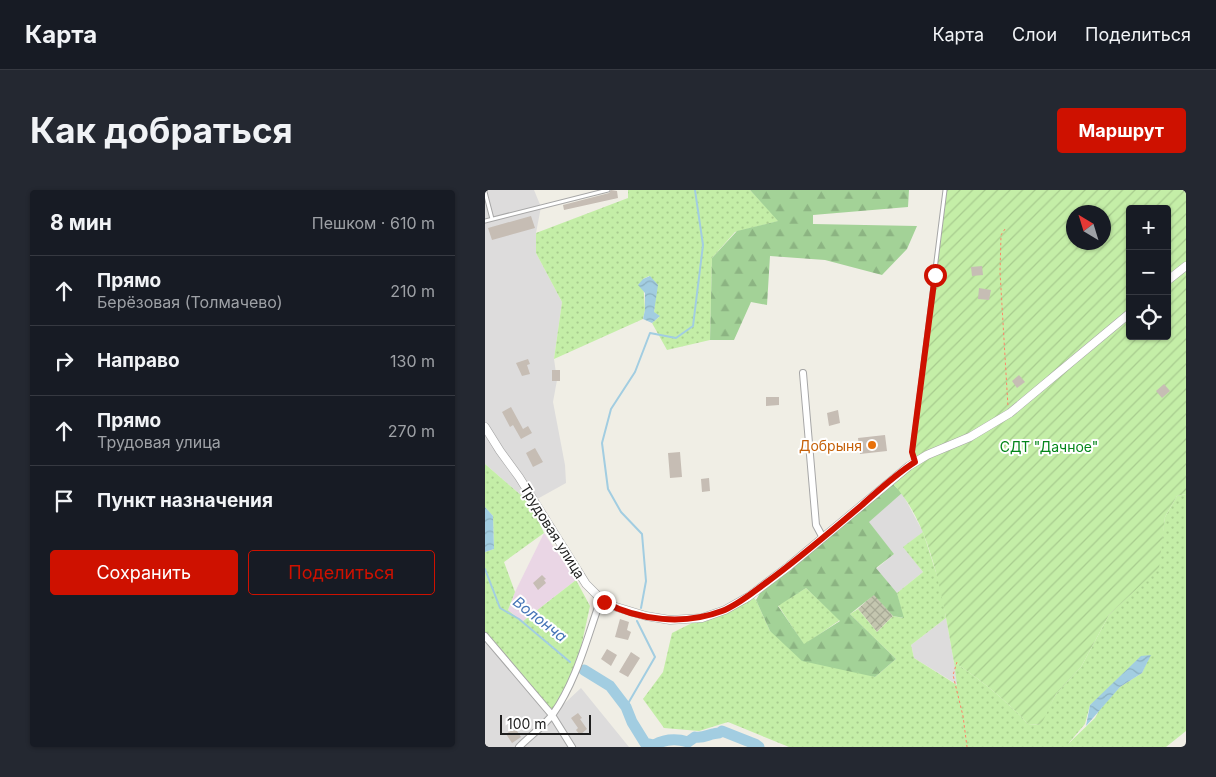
<!DOCTYPE html>
<html lang="ru">
<head>
<meta charset="utf-8">
<style>
  body { margin:0; font-family:Inter,sans-serif; background:#242831; color:#f1f3f6 }
  .controls { position:absolute; right:15px; top:15px; display:grid; overflow:hidden; border-radius:5px; box-shadow:0 1px 4px #0004 }
  .controls button { width:45px; height:45px; display:grid; place-items:center; padding:0; border:0; border-bottom:1px solid #363941; background:#171b24; color:#f1f3f6; font:25px sans-serif }
  .compass { position:absolute; left:581px; top:15px; width:45px; height:45px; border-radius:50%; background:#171b24; box-shadow:0 1px 4px #0004; rotate:322deg }
  .scale { position:absolute; left:15px; bottom:12px; width:91px; box-sizing:border-box; padding-left:5px; border:2px solid #1f1f1f; border-top:0; font-size:14px; line-height:18px; white-space:nowrap; color:#1f1f1f; -webkit-text-stroke:4px #fff; paint-order:stroke }
  .stop { position:absolute; width:15px; height:15px; margin:-11px; border:4px solid #ce1100; border-radius:50%; background:#fff }
  .stop.end { background:#ce1100; border-color:#fff; box-shadow:0 1px 5px #0008 }
  .list { margin:0; padding:0; list-style:none }
  h2 { display:flex; justify-content:space-between; align-items:center; height:65px; margin:0; padding:0 20px; font-size:21px }
  h2 small { font-size:16px; font-weight:400; color:#9ea1a6 }
  .list li { display:grid; grid-template-columns:32px 1fr auto; gap:15px; align-items:center; box-sizing:border-box; height:70px; padding:0 20px; border-top:1px solid #363941 }
  .list b { display:block; font-size:19px; white-space:nowrap }
  .list p { margin:0; font-size:16px; white-space:nowrap; color:#9ea1a6 }
  .list em { font-size:16px; font-style:normal; color:#9ea1a6 }
  .actions { display:flex; gap:10px; padding:15px 20px }
  .actions a { flex:1; padding:11px 0; border:1px solid #ce1100; border-radius:5px; text-align:center; font-size:18px; color:#ce1100 }
  .actions .main { background:#ce1100; color:#fff }
  .icon { flex:none; width:28px; height:28px; fill:none; stroke:currentColor; stroke-width:2; stroke-linecap:round; stroke-linejoin:round }
  .map { position:relative; flex:none; width:701px; height:557px; overflow:hidden; border-radius:5px }
  header { display:flex; align-items:center; gap:30px; box-sizing:border-box; height:70px; padding:0 25px; background:#171b24; border-bottom:1px solid #363941 }
  header strong { font-size:24px }
  nav { display:flex; gap:28px; margin-inline-start:auto; font-size:18px }
  .intro { display:flex; align-items:center; justify-content:space-between; box-sizing:border-box; height:120px; padding:0 30px }
  h1 { margin:0; font-size:35px }
  .button { padding:12px 22px; border-radius:5px; background:#ce1100; color:#fff; font-size:18px; font-weight:700 }
  main { display:flex; gap:30px; padding:0 30px }
  aside { flex:1; background:#171b24; border-radius:5px; box-shadow:0 1px 4px #0004 }
  .map>svg:first-child { display:block }
  .residential { fill:#dddcdc }
  .industrial { fill:#ead6e5 }
  .construction { fill:url(#construction-cross-hatch) }
  .grass { fill:url(#grass-dots); fill-rule:evenodd }
  .forest { fill:url(#forest-firs); fill-rule:evenodd }
  .garden { fill:url(#garden-furrows); fill-rule:evenodd }
  .water { fill:url(#water-waves) }
  .lines { fill:none; stroke-linecap:round; stroke-linejoin:round }
  .stream { stroke:#a2cde1; stroke-width:2 }
  .river { stroke:#a2cde1; stroke-width:11 }
  .building { fill:#c6bdb4 }
  .service-casing { stroke:#a6a6a6; stroke-width:5 }
  .minor-casing { stroke:#a6a6a6; stroke-width:8 }
  .tertiary-casing { stroke:#a6a6a6; stroke-width:9 }
  .path { stroke:#ff8467; stroke-width:1; stroke-dasharray:2.5 2.5; stroke-linecap:butt }
  .service { stroke:#fff; stroke-width:3 }
  .minor { stroke:#fff; stroke-width:6 }
  .tertiary { stroke:#fff; stroke-width:8 }
  .route { stroke:#ce1100; stroke-width:6 }
  .food-dot { fill:#e8710a; stroke:#fff; stroke-width:2 }
  .labels { text-anchor:middle; dominant-baseline:central; stroke-width:4; stroke-linejoin:round; paint-order:stroke }
  .food-label { font-size:14px; fill:#c56008; stroke:#fff; text-anchor:end }
  .park-label { font-size:14px; fill:#04861a; stroke:#fff }
  .street-label { font-size:14px; fill:#1f1f1f; stroke:#fff }
  .water-label { font-size:15px; font-style:italic; fill:#4574b6; stroke:#fff }
</style>
</head>
<body>
<header>
<strong>Карта</strong>
<nav><a>Карта</a><a>Слои</a><a>Поделиться</a></nav>
</header>
<div class="intro"><h1>Как добраться</h1><a class="button">Маршрут</a></div>
<main>
<aside>
<h2>8 мин<small>Пешком · 610 m</small></h2>
<ul class="list">
<li><svg class="icon" aria-label="ahead" viewBox="0 0 24 24"><path d="M12 20V5M6 11l6-6 6 6"/></svg><div><b>Прямо</b><p>Берёзовая (Толмачево)</p></div><em>210 m</em></li>
<li><svg class="icon" aria-label="right" viewBox="0 0 24 24"><path d="M7 20v-9h11M14 6l5 5-5 5"/></svg><div><b>Направо</b></div><em>130 m</em></li>
<li><svg class="icon" aria-label="ahead" viewBox="0 0 24 24"><path d="M12 20V5M6 11l6-6 6 6"/></svg><div><b>Прямо</b><p>Трудовая улица</p></div><em>270 m</em></li>
<li><svg class="icon" aria-label="arrive" viewBox="0 0 24 24"><path d="M6 21V4h12l-3 4 3 4H6"/></svg><div><b>Пункт назначения</b></div></li>
</ul>
<div class="actions"><a class="main">Сохранить</a><a>Поделиться</a></div>
</aside>
<div class="map">
<svg width="701" height="557" viewBox="0 0 701 557">
  <defs>
    <pattern id="construction-cross-hatch" width="8" height="8" patternUnits="userSpaceOnUse" patternTransform="scale(1.25)"><rect width="8" height="8" fill="#c4c6af"/><path d="M0 0l8 8M0 8l8-8" fill="none" stroke="#a8aa96"/></pattern>
    <pattern id="grass-dots" width="8" height="8" patternUnits="userSpaceOnUse" patternTransform="scale(1.25)"><rect width="8" height="8" fill="#c4eea7"/><path d="M2 2h.1M6 6h.1" fill="none" stroke="#a8cc8f" stroke-width="1.8" stroke-linecap="round"/></pattern>
    <pattern id="forest-firs" width="22" height="20" patternUnits="userSpaceOnUse" patternTransform="scale(1.25)"><rect width="22" height="20" fill="#a3d297"/><path d="M5 1l3.5 6h-7zM16 11l3.5 6h-7z" fill="#8cb482"/></pattern>
    <pattern id="garden-furrows" width="10" height="10" patternUnits="userSpaceOnUse" patternTransform="scale(1.25)"><rect width="10" height="10" fill="#c4eea7"/><path d="M-1 1l2-2M0 10L10 0M9 11l2-2" fill="none" stroke="#a8cc8f"/></pattern>
    <pattern id="water-waves" width="16" height="10" patternUnits="userSpaceOnUse" patternTransform="scale(1.25)"><rect width="16" height="10" fill="#a2cde1"/><path d="M0 5q4-4 8 0t8 0" fill="none" stroke="#8bb0c1"/></pattern>
  </defs>
  <rect width="100%" height="100%" fill="#f0eee5"/>
  <!-- residential -->
  <path class="residential" d="M0,0H49L56,17L51,43V63L77,112L69,169L72,190L68,212L80,275L81,293L45,313L0,274Z
    M417,303L438,342L419,357L438,382L412,403L391,379L409,364L383,332Z
    M461,428L473,495L429,468L426,455Z
    M0,446L67,525L96,498L144,557H0Z"/>
  <!-- industrial -->
  <path class="industrial" d="M59,343L91,390L37,432L23,420L30,402Z"/>
  <!-- construction -->
  <path class="construction" d="M389,404L408,426L392,442L373,419Z"/>
  <!-- grass -->
  <path class="grass" d="M143,0H265L294,31L250,42L227,68L225,150L182,160L167,133L174,127L169,123L170,112L164,86L158,89L160,120L158,129L69,169L77,112L51,63V43L143,8Z
    M0,274L45,313L59,343L19,372L30,402L23,420L37,432L91,390L105,416L91,480L67,525L0,446V362L9,359L8,326L0,317Z
    M701,304V541L681,557H304L243,532L214,541L179,538L158,509L178,482L187,443L265,404L271,410L285,441L390,487L411,469L365,424L373,419L392,442L408,426L418,428L412,403L438,382L418,357L438,342L457,401L461,428L426,455L429,468L472,495L469,472C496,490 521,510 543,534L555,535L571,504L596,477L624,425L673,378L680,327L692,306ZM665,465L657,483L635,497L616,517L610,528L583,554L600,534L605,515Z
    M321,398L355,430L319,455L293,415Z"/>
  <!-- forest -->
  <path class="forest" d="M265,0H424L423,17L328,25V34L432,36L422,59L397,85L340,70L285,66L282,115L266,112L249,150H225L227,68L252,41L293,31Z
    M408,294L417,303L384,332L409,364L391,378L412,403L419,428L408,426L389,405L365,424L411,469L390,487L317,471L285,441L271,410L275,403L320,368ZM321,398L355,431L319,454L293,416Z"/>
  <!-- garden -->
  <path class="garden" d="M460,0H701V304L692,306L680,327L674,378L624,425L596,477L571,504L556,535L543,534C521,510 496,490 469,472C459,417 448,335 408,294L427,275L426,262ZM645,19H682V146H645ZM588,22H618V52H588Z"/>
  <!-- water -->
  <path class="water" d="M165,86L173,95L169,122L175,126L167,133L158,129L160,120V103L153,95L158,89Z
    M0,317L8,326L9,359L0,362Z
    M666,465L657,483L635,497L601,536L605,515L656,466Z"/>
  <g class="lines">
    <!-- stream -->
    <path class="stream" d="M0,379L15,418L34,429L85,472
      M156,418L161,391L157,344L136,322L123,299L117,253L126,219L150,182L165,143L191,148L208,136L218,55L210,0
      M141,517L170,467L152,431"/>
    <!-- river -->
    <path class="river" d="M99,480L125,496L141,517L147,532L160,553L169,555C180,549 190,548 203,552L210,547C219,549 225,543 234,543L237,541L270,554L274,557"/>
  </g>
  <!-- building -->
  <path class="building" d="M126,0L132,1L133,8L79,20L78,15L124,3Z
    M46,26L50,38L7,50L3,38Z
    M497,76L498,85L487,86L486,77Z
    M494,98L506,100L504,110L493,109Z
    M43,169L45,174L42,175L45,184L37,186L31,173Z
    M67,180H75V191H67Z
    M534,185L540,192L532,198L527,191Z
    M679,194L685,201L677,208L671,201Z
    M281,207H294V215L281,216Z
    M26,217L38,239L43,236L47,243L36,249L28,235L25,237L17,222Z
    M353,220L355,233L344,236L342,223Z
    M400,245L402,261L375,264L373,248Z
    M50,258L58,272L48,277L41,263Z
    M195,262L197,287L185,288L183,263Z
    M224,288L225,301L217,302L216,289Z
    M57,385L61,389L59,390L61,393L53,400L48,393Z
    M135,429L144,432L142,440L146,442L143,450L130,447Z
    M122,459L132,465L126,476L116,469Z
    M146,462L155,468L143,487L134,482Z
    M93,523L97,528L95,529L102,539L95,545L91,540L93,538L86,528Z
    M30,538L36,547L27,553L21,544Z"/>
  <g class="lines">
    <defs>
      <path id="service" d="M0,2L7,29
        M0,31L123,0
        M430,272L427,262L460,0"/>
      <path id="minor" d="M318,183L331,335L338,348
        M0,446L67,525L87,557
        M34,557C45,546 59,536 68,524C92,490 102,447 116,409"/>
      <path id="tertiary" d="M682,91L701,76
        M0,237L15,261L34,287L101,394L119,412L128,416L161,426L185,430L217,428L240,420L263,407L304,376L424,276L442,265L485,247L525,223L645,123"/>
    </defs>
    <!-- service casing -->
    <use href="#service" class="service-casing"/>
    <!-- minor casing -->
    <use href="#minor" class="minor-casing"/>
    <!-- tertiary casing -->
    <use href="#tertiary" class="tertiary-casing"/>
    <!-- path -->
    <path class="path" d="M520,39L516,45L515,82L523,217
      M472,472L468,485L478,526L482,557"/>
    <!-- service -->
    <use href="#service" class="service"/>
    <!-- minor -->
    <use href="#minor" class="minor"/>
    <!-- tertiary -->
    <use href="#tertiary" class="tertiary"/>
  </g>
  <g class="lines">
    <!-- route -->
    <path class="route" d="M119,412C154,431 200,435 237,421C253,415 268,402 282,392C315,368 346,341 377,315C394,300 411,284 430,272L427,262L450,85"/>
  </g>
  <!-- markers -->
  <circle class="food-dot" cx="387" cy="255" r="5"/>
  <g class="labels">
    <!-- food labels -->
    <g class="food-label">
      <text x="377" y="255">Добрыня</text>
    </g>
    <!-- park labels -->
    <g class="park-label">
      <text x="564" y="256">СДТ "Дачное"</text>
    </g>
    <!-- street labels -->
    <g class="street-label">
      <text transform="translate(68 341) rotate(58)">Трудовая улица</text>
    </g>
    <!-- water labels -->
    <g class="water-label">
      <text transform="translate(55 429) rotate(38)">Волонча</text>
    </g>
  </g>
</svg>
<div class="controls">
<button>+</button>
<button>−</button>
<button><svg class="icon" aria-label="locate" viewBox="0 0 24 24"><circle cx="12" cy="12" r="6"/><path d="M12 2v4M12 18v4M2 12h4M18 12h4"/></svg></button>
</div>
<svg class="compass" viewBox="-18 -18 36 36"><path d="M0-13l5 13h-10z" fill="#e53935"/><path d="M0 13l5-13h-10z" fill="#9ea1a6"/></svg>
<div class="scale">100 m</div>
<div class="stop" style="left:450px;top:85px"></div>
<div class="stop end" style="left:119px;top:412px"></div>
</div>
</main>
</body>
</html>
